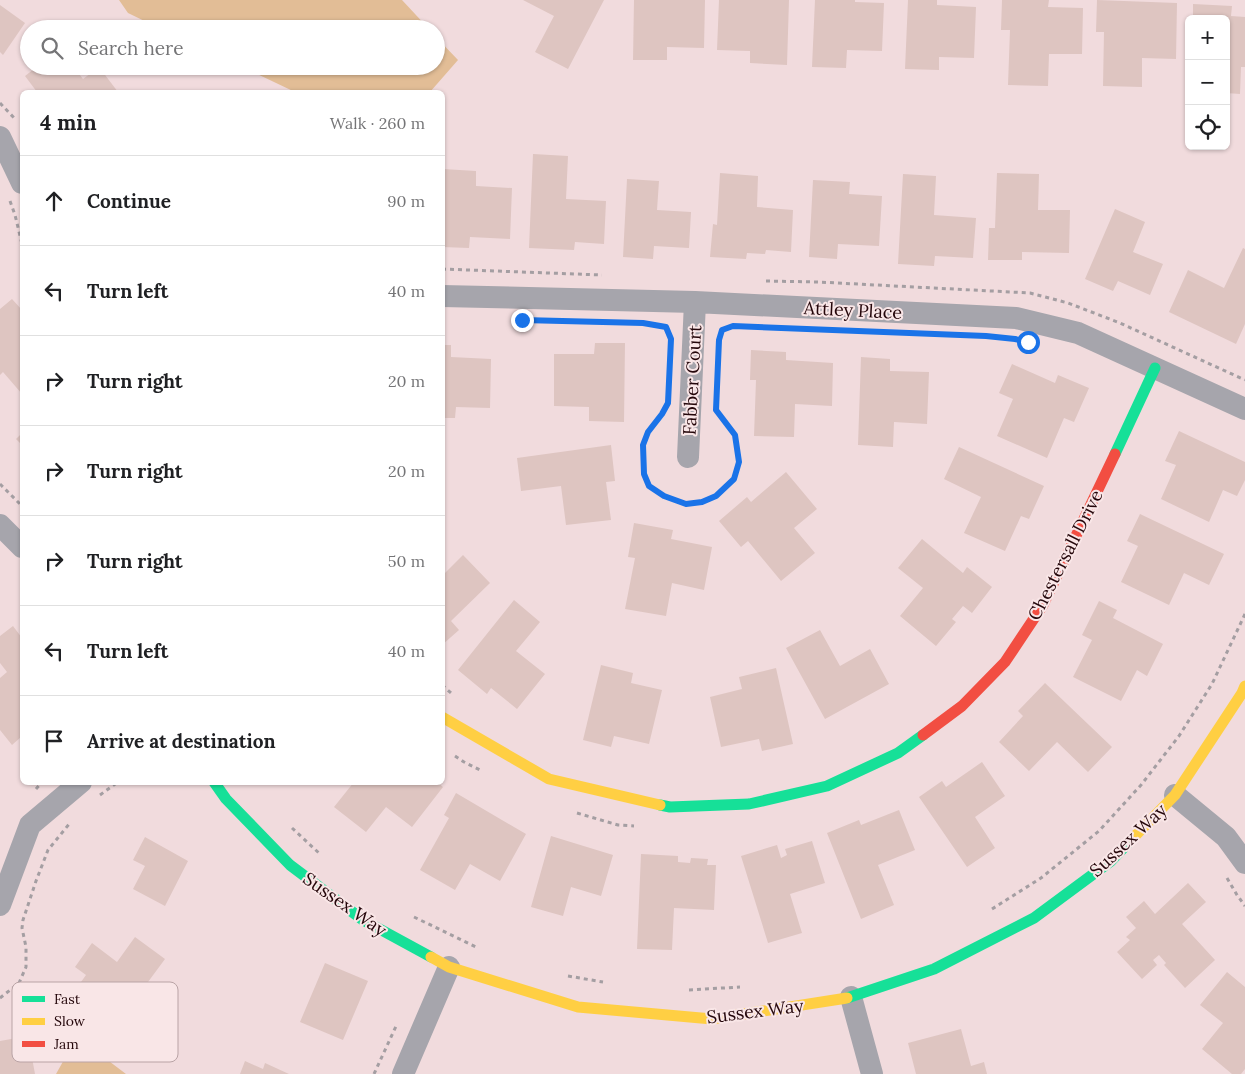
<!DOCTYPE html>
<html lang="en">
<head>
<meta charset="utf-8">
<style>
  body { margin:0; font-family:Lora,serif; background:#f6f6f6; color:#202124 }
  .controls { position:absolute; right:15px; top:15px; display:grid; overflow:hidden; border-radius:8px; box-shadow:0 1px 4px #0004 }
  .controls button { width:45px; height:45px; display:grid; place-items:center; padding:0; border:0; border-bottom:1px solid #e0e0e0; background:#fff; color:#202124; font:25px sans-serif }
  .stop { position:absolute; width:15px; height:15px; margin:-11px; border:4px solid #1a73e8; border-radius:50%; background:#fff }
  .stop.end { background:#1a73e8; border-color:#fff; box-shadow:0 1px 5px #0008 }
  .list { margin:0; padding:0; list-style:none }
  h2 { display:flex; justify-content:space-between; align-items:center; height:65px; margin:0; padding:0 20px; font-size:21px }
  h2 small { font-size:16px; font-weight:400; color:#757577 }
  .list li { display:grid; grid-template-columns:32px 1fr auto; gap:15px; align-items:center; box-sizing:border-box; height:90px; padding:0 20px; border-top:1px solid #e0e0e0 }
  .list b { display:block; font-size:19px; white-space:nowrap }
  .list em { font-size:16px; font-style:normal; color:#757577 }
  .icon { flex:none; width:28px; height:28px; fill:none; stroke:currentColor; stroke-width:2; stroke-linecap:round; stroke-linejoin:round }
  .map { position:relative; flex:none; width:1245px; height:1074px; overflow:hidden }
  .search { position:absolute; background:#fff; box-shadow:0 1px 4px #0004; left:20px; top:20px; width:425px; height:55px; display:flex; align-items:center; gap:12px; box-sizing:border-box; padding:0 18px; border-radius:28px; color:#757577; font-size:19px }
  .panel { position:absolute; background:#fff; box-shadow:0 1px 4px #0004; left:20px; top:90px; width:425px; height:695px; border-radius:8px }
  .map>svg:first-child { display:block }
  .green { fill:#e2bd96 }
  .building { fill:#dec5c1 }
  .lines { fill:none; stroke-linecap:round; stroke-linejoin:round }
  .path { stroke:#a49ea2; stroke-width:3; stroke-dasharray:4 4; stroke-linecap:butt }
  .street { stroke:#a6a5ac; stroke-width:22 }
  .fast { stroke:#16e098; stroke-width:11 }
  .slow { stroke:#ffcf43; stroke-width:11 }
  .jam { stroke:#f24e42; stroke-width:11 }
  .route { stroke:#1a73e8; stroke-width:6 }
  .labels { text-anchor:middle; dominant-baseline:central; stroke-width:4; stroke-linejoin:round; paint-order:stroke }
  .street-label { font-size:18px; fill:#24060a; stroke:#f9e6e7 }
  .key { fill:#f9e6e7; stroke:#b9a3a5; stroke-width:1 }
  .key-label { font-size:14px; fill:#24060a }
</style>
</head>
<body>
<div class="map">
<svg width="1245" height="1074" viewBox="0 0 1245 1074">
  <rect width="100%" height="100%" fill="#f1dbdd"/>
  <!-- green -->
  <path class="green" d="M119,0H402L429,29H161L128,13Z
    M436,37L458,60L430,92H295L240,66H436Z
    M36,1006L50,1009L89,1046L126,1074H56L65,1058L66,1047L36,1020Z"/>
  <!-- building -->
  <path class="building" d="M523,0H604L568,69L535,52L554,16Z
    M634,0H705L704,48L667,47V60H633Z
    M719,0H789L787,65L750,63V51L717,50Z
    M815,0H855V2L884,3L882,51L847,50L846,68L812,67Z
    M908,0H937V5L976,7L974,58L939,57V70L905,69Z
    M1002,0H1049L1048,7L1083,8L1082,54H1049L1048,86L1008,85L1010,30H1001Z
    M1097,0L1177,3L1176,59L1142,58V87L1103,86L1104,32H1096Z
    M1193,4L1232,6L1231,16L1245,17V67H1241L1240,94L1226,93V19H1193Z
    M0,5L25,23L3,55L0,52Z
    M38,66H73L83,79L99,67L118,92H37L25,76Z
    M533,154L568,156L566,199L606,201L604,244L575,242L574,250L529,248Z
    M443,169L476,171V186L512,188L510,239L470,237L469,248L442,247Z
    M720,173L758,176L757,207L793,210L791,252L766,250L765,254L747,253L746,259L710,257L713,224L717,225Z
    M997,173L1039,174L1038,210H1070L1069,253L1022,252V260H988L989,228H995Z
    M903,174L936,176L934,215L976,218L973,258L935,256L934,266L898,264Z
    M627,179L659,181L657,210L691,212L689,248L654,246L653,259L623,257Z
    M813,180L850,182L849,194L882,196L879,246L838,244L837,259L809,257Z
    M1115,209L1145,222L1133,252L1163,264L1150,295L1118,281L1113,291L1085,279Z
    M1243,248L1245,249V324L1236,344L1169,312L1188,270L1224,288Z
    M12,299L22,310V394L3,372L0,375V309Z
    M595,343H625L624,422L589,421V407L554,406V354H594Z
    M442,345H451V357L491,359L490,408L456,407L455,418H442Z
    M751,350L786,352V360L833,363L832,406L795,404L794,437L754,436L756,380H750Z
    M861,357L890,359V371L929,372L927,424L894,422L893,447L858,445Z
    M1012,364L1055,383L1058,375L1089,388L1074,422L1064,418L1047,458L997,436L1013,399L999,393Z
    M1179,431L1245,462V480L1237,496L1223,490L1209,522L1161,499L1176,465L1165,461Z
    M22,433V445L16,439Z
    M611,445L615,481L606,482L611,520L566,525L561,486L521,491L517,458Z
    M959,447L1044,486L1029,519L1021,516L1005,551L964,533L981,497L944,479Z
    M786,472L817,509L794,528L815,553L781,581L748,541L741,547L719,521L747,497L751,502Z
    M1140,514L1224,554L1209,585L1184,573L1169,605L1121,582L1138,546L1127,541Z
    M634,523L673,530L671,539L712,547L704,590L672,583L666,616L625,609L635,558L628,557Z
    M922,539L963,573L967,567L992,587L972,613L963,606L952,619L956,622L936,646L900,616L923,588L898,568Z
    M463,555L490,583L451,621L459,630L442,645V576Z
    M514,600L540,622L516,651L545,674L517,709L491,688L487,694L458,670Z
    M1099,601L1117,610L1113,618L1163,644L1147,676L1137,670L1121,701L1073,677L1092,640L1082,635Z
    M13,626L22,638V739L21,737L12,745L0,730V678L7,672L0,663V636Z
    M820,630L840,666L870,649L889,684L825,719L786,648Z
    M601,665L633,673L631,683L662,690L649,744L614,736L611,747L583,740Z
    M776,668L793,744L762,751L759,739L721,747L710,697L742,689L739,677Z
    M1045,683L1112,747L1088,772L1057,742L1029,771L999,742L1023,716L1018,711Z
    M982,762L1005,796L975,817L995,848L967,867L919,797L942,781L946,787Z
    M354,782H437L443,787L412,827L386,807L366,832L334,807Z
    M456,793L526,834L500,881L470,864L455,890L420,870L449,818L444,815Z
    M899,810L915,850L878,865L894,905L861,919L827,833L859,820L861,825Z
    M551,836L613,855L601,896L571,887L563,916L531,907Z
    M145,837L188,861L165,906L133,889L145,866L133,860Z
    M812,841L825,883L790,894L802,933L768,943L741,856L777,845L781,858L787,855L785,849Z
    M641,854L678,856V862L690,863L691,858L708,859L707,865H716L714,910L674,908L672,950L637,949Z
    M1188,883L1206,902L1182,924L1215,960L1185,988L1164,965L1166,963L1159,955L1153,960L1157,965L1142,979L1117,952L1130,940L1126,937L1136,928L1126,917L1144,901L1155,914Z
    M135,937L165,959L148,982L164,994L145,1019L130,1007L102,1044L55,1009L71,985L76,989L86,975L75,967L92,943L117,962Z
    M325,963L368,981L343,1040L300,1022Z
    M1227,972L1245,987V1069L1241,1074H1232L1202,1049L1223,1023L1200,1005Z
    M961,1029L971,1066L984,1062L987,1074H916L908,1043Z
    M28,1036L35,1074H0V1041Z
    M245,1061L263,1069L265,1063L289,1074H240Z"/>
  <g class="lines">
    <!-- path -->
    <path class="path" d="M0,103L16,120
      M10,201L15,215L22,244
      M442,269L602,275
      M766,281L818,282L1030,293L1068,303L1120,323L1245,380
      M656,325L665,327L670,338
      M667,406L662,414L647,432L643,445L644,474L649,486L663,496L685,504L702,502L716,496L734,479L739,462L735,435L716,410L719,340L722,330L730,327
      M0,484L22,506
      M442,685L451,693
      M455,756L464,762L482,771
      M36,789L42,782
      M100,795L118,782
      M577,813L618,825L634,826
      M292,828L320,854
      M1227,878L1237,895L1245,906
      M992,909L1041,878L1099,831L1141,785L1179,736L1212,684L1245,614
      M414,917L476,947
      M568,976L603,982
      M689,990L740,987
      M0,998L19,983L26,967V947L22,928L23,920L36,881L48,850L70,823
      M374,1074L397,1024"/>
    <!-- street -->
    <path class="street" d="M0,137L22,183
      M442,296L695,302L1016,318L1078,333L1245,409
      M688,457L695,302
      M0,525L22,547
      M1175,795L1226,837L1245,863
      M0,905L30,825L81,782
      M851,997L872,1074
      M403,1074L449,967"/>
    <!-- fast -->
    <path class="fast" d="M1115,454L1155,368
      M214,782L226,799L290,865L363,920L431,957
      M660,805L670,807L749,804L827,786L898,753L923,735
      M847,998L934,969L1034,918L1111,861L1133,838"/>
    <!-- slow -->
    <path class="slow" d="M442,717L549,779L660,805
      M1133,838L1175,795L1242,693L1245,686
      M431,957L449,967L578,1007L712,1019L847,998"/>
    <!-- jam -->
    <path class="jam" d="M923,735L962,706L1005,662L1043,605L1115,454"/>
  </g>
  <g class="lines">
    <!-- route -->
    <path class="route" d="M522,320L643,323L666,327L671,339L668,403L662,414L648,432L643,445L644,474L649,486L664,496L686,504L702,502L716,496L734,479L739,462L735,435L716,410L719,340L722,330L733,326L986,336L1015,339L1028,342"/>
  </g>
  <g class="labels">
    <!-- street labels -->
    <g class="street-label">
      <text transform="translate(853 310) rotate(3)">Attley Place</text>
      <text transform="translate(692 380) rotate(-87)">Fabber Court</text>
      <text transform="translate(1065 555) rotate(-63)">Chestersall Drive</text>
      <text transform="translate(1128 840) rotate(-43)">Sussex Way</text>
      <text transform="translate(345 904) rotate(35)">Sussex Way</text>
      <text transform="translate(755 1011) rotate(-7)">Sussex Way</text>
    </g>
  </g>
  <!-- legend -->
  <rect x="12" y="982" width="166" height="80" rx="8" class="key"/>
  <rect x="22" y="996" width="23" height="6" fill="#16e098"/>
  <rect x="22" y="1018" width="23" height="7" fill="#ffcf43"/>
  <rect x="22" y="1041" width="23" height="6" fill="#f24e42"/>
  <g class="key-label">
    <text x="54" y="1004">Fast</text>
    <text x="54" y="1026">Slow</text>
    <text x="54" y="1049">Jam</text>
  </g>
</svg>
<div class="controls">
<button>+</button>
<button>−</button>
<button><svg class="icon" aria-label="locate" viewBox="0 0 24 24"><circle cx="12" cy="12" r="6"/><path d="M12 2v4M12 18v4M2 12h4M18 12h4"/></svg></button>
</div>
<div class="stop" style="left:1028px;top:342px"></div>
<div class="stop end" style="left:522px;top:320px"></div>
<div class="search"><svg class="icon" aria-label="search" viewBox="0 0 24 24"><circle cx="10" cy="10" r="6"/><path d="M15 15l6 6"/></svg>Search here</div>
<section class="panel">
<h2>4 min<small>Walk · 260 m</small></h2>
<ul class="list">
<li><svg class="icon" aria-label="ahead" viewBox="0 0 24 24"><path d="M12 20V5M6 11l6-6 6 6"/></svg><div><b>Continue</b></div><em>90 m</em></li>
<li><svg class="icon" aria-label="left" viewBox="0 0 24 24"><path d="M17 20v-9H6M10 6l-5 5 5 5"/></svg><div><b>Turn left</b></div><em>40 m</em></li>
<li><svg class="icon" aria-label="right" viewBox="0 0 24 24"><path d="M7 20v-9h11M14 6l5 5-5 5"/></svg><div><b>Turn right</b></div><em>20 m</em></li>
<li><svg class="icon" aria-label="right" viewBox="0 0 24 24"><path d="M7 20v-9h11M14 6l5 5-5 5"/></svg><div><b>Turn right</b></div><em>20 m</em></li>
<li><svg class="icon" aria-label="right" viewBox="0 0 24 24"><path d="M7 20v-9h11M14 6l5 5-5 5"/></svg><div><b>Turn right</b></div><em>50 m</em></li>
<li><svg class="icon" aria-label="left" viewBox="0 0 24 24"><path d="M17 20v-9H6M10 6l-5 5 5 5"/></svg><div><b>Turn left</b></div><em>40 m</em></li>
<li><svg class="icon" aria-label="arrive" viewBox="0 0 24 24"><path d="M6 21V4h12l-3 4 3 4H6"/></svg><div><b>Arrive at destination</b></div></li>
</ul>
</section>
</div>
</body>
</html>
